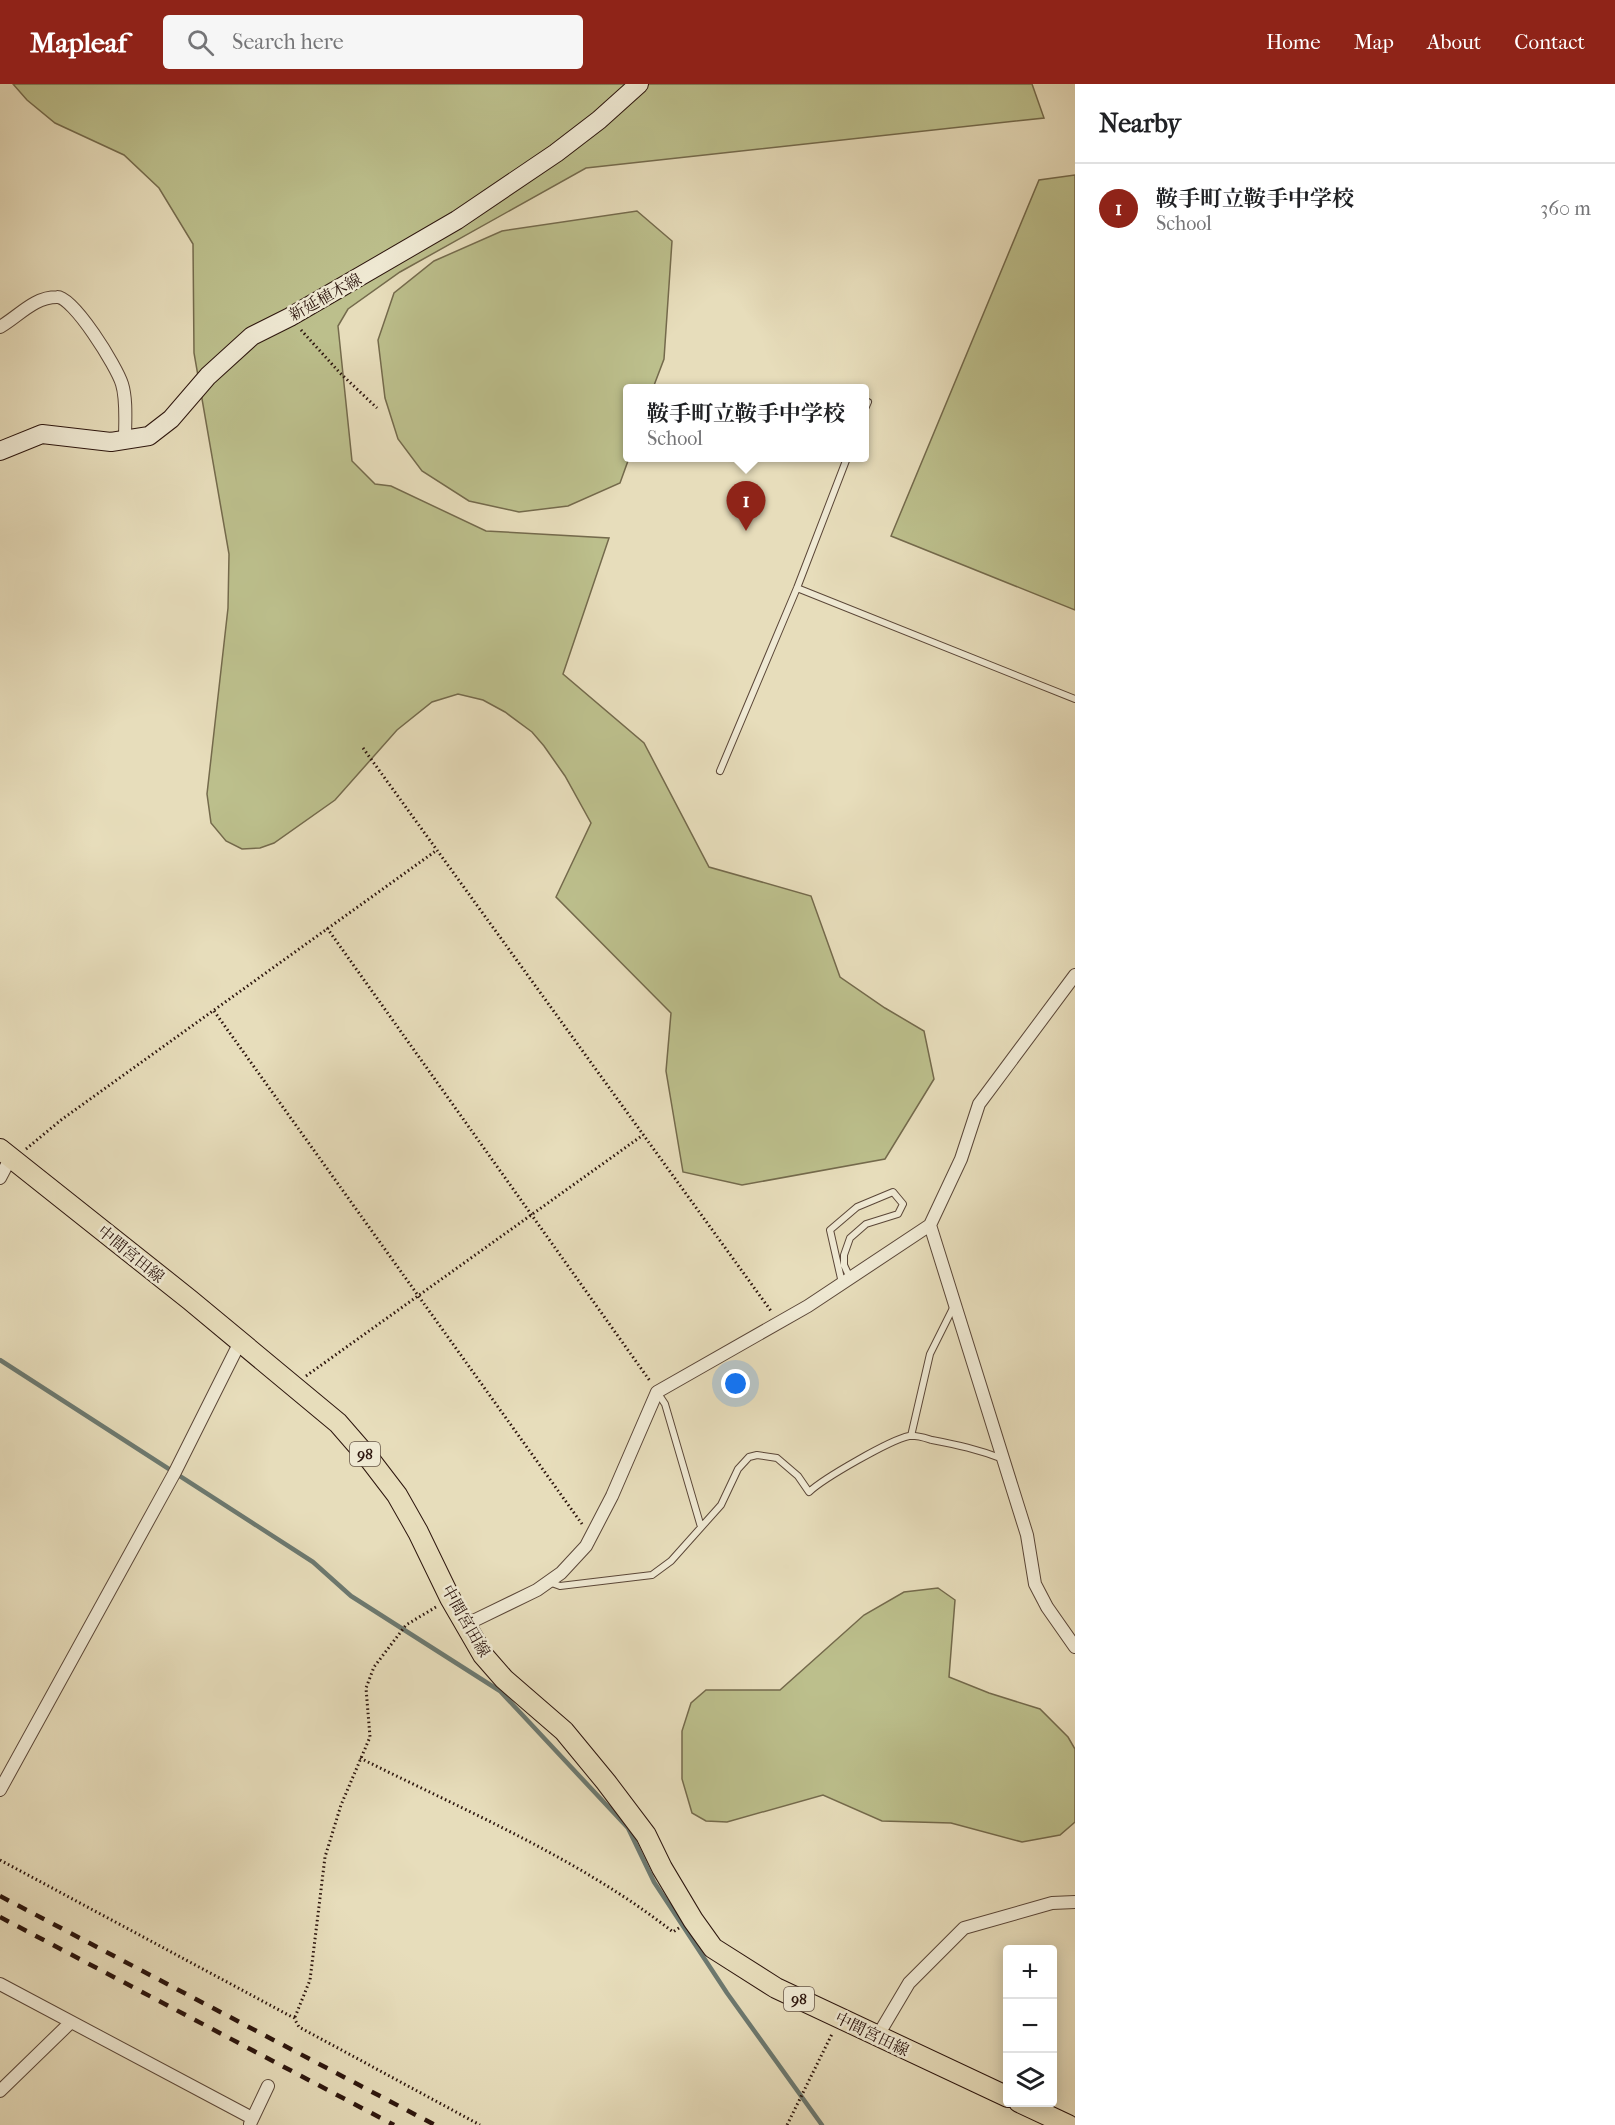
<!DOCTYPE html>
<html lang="en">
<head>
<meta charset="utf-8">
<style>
  body { margin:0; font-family:"IM FELL French Canon","Noto Serif JP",serif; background:#f6f6f6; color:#202124 }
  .controls { position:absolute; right:18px; bottom:18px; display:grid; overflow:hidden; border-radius:6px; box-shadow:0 3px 15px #0003 }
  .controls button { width:54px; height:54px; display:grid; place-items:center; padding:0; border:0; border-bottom:2px solid #e0e0e0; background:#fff; color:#202124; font:30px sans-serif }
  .you { position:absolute; left:736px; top:1300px; width:21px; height:21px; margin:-15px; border:4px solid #fff; border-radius:50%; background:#1a73e8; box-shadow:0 0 0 9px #1a73e833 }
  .badge { display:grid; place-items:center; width:39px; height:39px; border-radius:50%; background:#8f2418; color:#fff; font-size:20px; font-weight:700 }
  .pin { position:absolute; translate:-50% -50px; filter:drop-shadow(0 2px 3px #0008) }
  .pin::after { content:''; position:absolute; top:32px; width:21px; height:18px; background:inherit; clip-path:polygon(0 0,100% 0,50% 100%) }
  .popup { position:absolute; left:623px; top:300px; width:246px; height:78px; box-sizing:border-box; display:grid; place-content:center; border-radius:6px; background:#fff; filter:drop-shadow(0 2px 4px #0005); font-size:20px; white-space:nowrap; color:#757577 }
  .popup b { font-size:22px; color:#202124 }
  .popup::after { content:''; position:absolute; left:50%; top:100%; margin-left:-12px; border:12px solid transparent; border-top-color:#fff }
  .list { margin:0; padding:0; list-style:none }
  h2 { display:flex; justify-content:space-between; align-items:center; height:78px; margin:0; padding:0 24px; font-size:26px }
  h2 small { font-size:20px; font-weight:400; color:#757577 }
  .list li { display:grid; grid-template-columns:39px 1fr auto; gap:18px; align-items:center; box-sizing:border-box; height:90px; padding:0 24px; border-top:2px solid #e0e0e0 }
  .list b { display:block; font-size:22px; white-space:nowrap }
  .list p { margin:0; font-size:20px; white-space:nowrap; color:#757577 }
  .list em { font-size:20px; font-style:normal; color:#757577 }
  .icon { flex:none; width:33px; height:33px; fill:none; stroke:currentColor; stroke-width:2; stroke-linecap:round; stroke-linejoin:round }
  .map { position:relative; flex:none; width:1075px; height:2041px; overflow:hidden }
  header { display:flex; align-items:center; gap:36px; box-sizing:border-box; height:84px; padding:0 30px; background:#8f2418; color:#fff }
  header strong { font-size:28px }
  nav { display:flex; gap:33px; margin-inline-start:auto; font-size:21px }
  .search { width:420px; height:54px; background:#f6f6f6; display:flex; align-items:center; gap:15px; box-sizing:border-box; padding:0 21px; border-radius:6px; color:#757577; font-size:22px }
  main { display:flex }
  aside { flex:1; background:#fff }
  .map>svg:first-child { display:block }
  .green { fill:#bcbf8c; stroke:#746a4c; stroke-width:1.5 }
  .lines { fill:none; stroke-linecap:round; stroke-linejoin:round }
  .stream { stroke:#6c7970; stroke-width:4.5 }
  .lane-casing { stroke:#5b4738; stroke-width:8 }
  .street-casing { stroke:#5b4738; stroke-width:14 }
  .secondary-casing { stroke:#2c150d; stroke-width:20 }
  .primary-casing { stroke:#2c150d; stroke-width:22 }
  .path { stroke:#2c150d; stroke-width:3; stroke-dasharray:1.5 3; stroke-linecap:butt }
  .lane { stroke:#efe9d3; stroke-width:6 }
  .street { stroke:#efe9d3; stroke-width:12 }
  .secondary { stroke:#efe9d3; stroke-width:18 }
  .primary { stroke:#e7ddbb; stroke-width:20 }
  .rail { stroke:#2c150d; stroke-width:4.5; stroke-dasharray:10 10; stroke-linecap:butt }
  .labels { text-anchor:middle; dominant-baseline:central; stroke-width:5; stroke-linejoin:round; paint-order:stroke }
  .shield { fill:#efe9d3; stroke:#665548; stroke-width:1.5 }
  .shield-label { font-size:15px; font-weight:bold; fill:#2c150d }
  .street-label { font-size:16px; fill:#2c150d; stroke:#efe9d3 }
</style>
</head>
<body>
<header>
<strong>Mapleaf</strong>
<div class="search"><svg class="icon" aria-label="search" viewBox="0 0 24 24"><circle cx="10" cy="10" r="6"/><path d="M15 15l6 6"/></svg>Search here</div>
<nav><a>Home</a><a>Map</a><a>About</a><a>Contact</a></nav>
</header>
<main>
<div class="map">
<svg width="1075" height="2041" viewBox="0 0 1075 2041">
  <rect width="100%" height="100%" fill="#e7ddbb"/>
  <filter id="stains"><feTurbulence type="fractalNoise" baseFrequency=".00333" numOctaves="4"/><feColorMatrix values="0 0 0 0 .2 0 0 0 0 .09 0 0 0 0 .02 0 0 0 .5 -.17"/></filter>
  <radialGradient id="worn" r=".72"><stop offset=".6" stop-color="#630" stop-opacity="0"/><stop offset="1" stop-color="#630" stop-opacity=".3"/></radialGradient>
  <!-- green -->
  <path class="green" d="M13,0H1032L1044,34L586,84L400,188L348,225L338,242L352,377L375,400L391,402L486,447L609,454L563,590L644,659L709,783L811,812L840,893L885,924L924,947L934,995L885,1075L742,1101L683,1088L666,987L671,929L556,813L591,739L565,692L544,662L532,648L505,628L483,616L458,610L432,618L397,646L335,716L274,759L260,764L242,765L226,757L211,739L207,710L228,524L229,470L194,269L193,160L159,104L124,71L55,39L27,16Z
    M1075,91V526L891,452L1039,96Z
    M637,127L672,157L664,275L653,304H628L629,374L620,399L568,422L519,428L469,417L422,387L398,355L385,314L378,256L394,209L434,177L502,147Z
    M938,1504L955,1516L949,1593L989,1609L1040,1625L1068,1653L1075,1665V1738L1060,1751L1022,1758L951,1739L882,1737L823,1711L727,1738L706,1737L692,1729L682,1695V1647L691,1619L706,1606H780L864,1531L904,1508Z"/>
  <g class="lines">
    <!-- stream -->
    <path class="stream" d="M0,1276L313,1478L351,1512L500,1607L628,1744L654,1798L727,1909L822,2041"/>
    <defs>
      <path id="lane" d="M864,327L868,318
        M797,504L1075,615
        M720,687L797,504L847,374
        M842,1199L830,1146L857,1123L893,1108L903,1120L898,1130L866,1140L850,1154L844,1171V1181L850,1194
        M657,1308L665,1320L701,1443
        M911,1352L930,1270L954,1222
        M549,1498L560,1502L652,1491L671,1477L721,1421L738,1385L749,1373L757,1371L777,1374L798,1392L809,1408C824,1394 890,1356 909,1352C916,1351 925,1354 932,1356C958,1361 977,1365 1003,1375"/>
      <path id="street" d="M0,243C19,232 34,213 57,213C73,212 117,283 122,300C127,316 125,338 125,356
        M0,1094L11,1073
        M930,1141L1027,1451L1035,1500L1047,1523L1075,1563
        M465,1541L537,1506L561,1489L586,1462L612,1412L657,1308L808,1222L930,1141L961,1075L979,1020L1075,891
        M0,1706L175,1388L240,1258
        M0,1900L252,2034
        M877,1953L909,1899L964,1844L1052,1819L1075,1818
        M0,2007L71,1938
        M250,2040L268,2002"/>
      <path id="secondary" d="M0,367L42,350L111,358L149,352L171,335L208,292L252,252L290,233L457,136L556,69L599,36L639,0"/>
      <path id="primary" d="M0,1065L190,1216L338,1339L371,1377L397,1411L418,1448L450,1514L483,1571L504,1595L564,1647L606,1698L646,1751L662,1784L693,1836L713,1864L776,1904L1008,2013
        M1019,2018L1068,2041"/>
    </defs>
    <!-- lane casing -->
    <use href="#lane" class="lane-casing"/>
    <!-- street casing -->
    <use href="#street" class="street-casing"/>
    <!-- secondary casing -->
    <use href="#secondary" class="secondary-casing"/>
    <!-- primary casing -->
    <use href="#primary" class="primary-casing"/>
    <!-- path -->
    <path class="path" d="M301,246L340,289L377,324
      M363,664L771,1227
      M327,844L650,1297
      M214,927L582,1440
      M26,1065L61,1036L437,766
      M306,1292L643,1051
      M360,1674C466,1727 580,1775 673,1848L679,1844
      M0,1776L294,1934L299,1943L480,2041
      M295,1933L310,1896L325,1773L341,1721L370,1653L366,1604L374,1583L406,1541L436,1523
      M787,2041L832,1950"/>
    <!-- lane -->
    <use href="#lane" class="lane"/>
    <!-- street -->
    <use href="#street" class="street"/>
    <!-- secondary -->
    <use href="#secondary" class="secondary"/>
    <!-- primary -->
    <use href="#primary" class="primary"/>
    <!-- rail -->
    <path class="rail" d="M0,1812L435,2041
      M0,1833L394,2041"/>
  </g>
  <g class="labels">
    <!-- shield labels -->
    <g class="shield">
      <rect x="350" y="1358" width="30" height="24" rx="4.5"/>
      <rect x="784" y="1903" width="30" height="24" rx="4.5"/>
    </g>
    <g class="shield-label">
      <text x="365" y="1370">98</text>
      <text x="799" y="1915">98</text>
    </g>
    <!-- street labels -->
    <g class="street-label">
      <text transform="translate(325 213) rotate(-29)">新延植木線</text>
      <text transform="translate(131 1170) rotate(39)">中間宮田線</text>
      <text transform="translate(466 1537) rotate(60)">中間宮田線</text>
      <text transform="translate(872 1950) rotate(26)">中間宮田線</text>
    </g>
  </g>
  <rect width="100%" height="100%" filter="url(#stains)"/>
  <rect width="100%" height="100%" fill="url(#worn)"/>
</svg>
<div class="controls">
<button>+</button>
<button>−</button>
<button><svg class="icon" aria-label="layers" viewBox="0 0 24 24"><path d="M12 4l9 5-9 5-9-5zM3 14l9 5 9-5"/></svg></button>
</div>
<div class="you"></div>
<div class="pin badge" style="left:746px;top:447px">1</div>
<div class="popup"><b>鞍手町立鞍手中学校</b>School</div>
</div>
<aside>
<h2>Nearby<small></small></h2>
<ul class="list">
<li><span class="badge">1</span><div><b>鞍手町立鞍手中学校</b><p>School</p></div><em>360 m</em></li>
</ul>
</aside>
</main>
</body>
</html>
